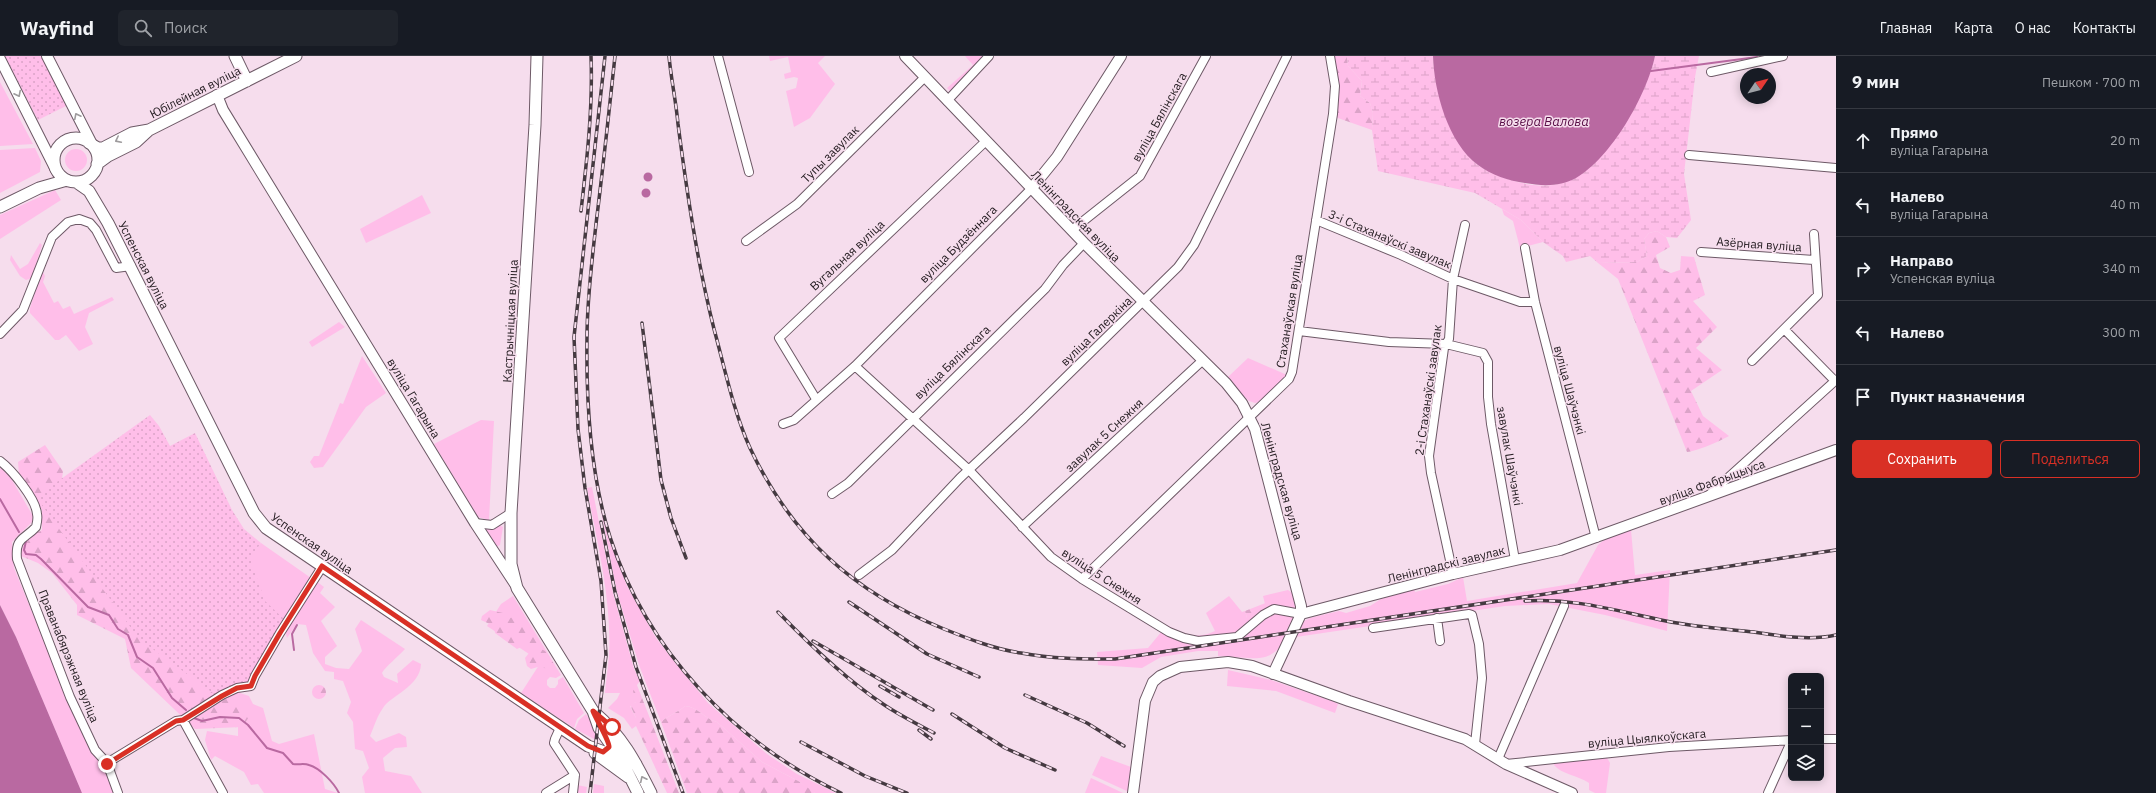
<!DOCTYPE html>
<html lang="ru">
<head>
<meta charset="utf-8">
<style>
  body { margin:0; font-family:"IBM Plex Sans",sans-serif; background:#20242c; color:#f1f3f6 }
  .controls { position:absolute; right:12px; bottom:12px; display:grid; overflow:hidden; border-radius:6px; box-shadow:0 2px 10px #0003 }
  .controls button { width:36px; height:36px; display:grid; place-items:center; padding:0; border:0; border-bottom:1px solid #363941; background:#171b24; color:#f1f3f6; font:20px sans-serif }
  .compass { position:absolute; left:1740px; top:12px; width:36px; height:36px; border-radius:50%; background:#171b24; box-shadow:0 2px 10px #0003; rotate:55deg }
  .stop { position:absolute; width:12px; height:12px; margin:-9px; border:3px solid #d93025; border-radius:50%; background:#fff }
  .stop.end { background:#d93025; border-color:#fff; box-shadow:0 1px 4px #0008 }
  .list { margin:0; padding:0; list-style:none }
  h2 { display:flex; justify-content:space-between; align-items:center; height:52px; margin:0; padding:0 16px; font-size:17px }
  h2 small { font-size:13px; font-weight:400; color:#9ea1a6 }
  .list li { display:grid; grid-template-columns:26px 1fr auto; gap:12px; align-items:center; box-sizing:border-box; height:64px; padding:0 16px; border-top:1px solid #363941 }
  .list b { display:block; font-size:15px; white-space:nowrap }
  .list p { margin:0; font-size:13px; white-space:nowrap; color:#9ea1a6 }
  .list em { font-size:13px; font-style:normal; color:#9ea1a6 }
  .actions { display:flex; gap:8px; padding:12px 16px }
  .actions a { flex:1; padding:9px 0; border:1px solid #d93025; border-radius:6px; text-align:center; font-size:14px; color:#d93025 }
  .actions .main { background:#d93025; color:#fff }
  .icon { flex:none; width:22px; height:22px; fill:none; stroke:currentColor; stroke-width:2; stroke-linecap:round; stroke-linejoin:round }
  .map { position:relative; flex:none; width:1836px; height:737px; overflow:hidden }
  header { display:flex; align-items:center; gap:24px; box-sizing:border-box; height:56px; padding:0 20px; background:#171b24; border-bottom:1px solid #363941 }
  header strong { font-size:19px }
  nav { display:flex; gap:22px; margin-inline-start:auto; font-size:14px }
  .search { width:280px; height:36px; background:#20242c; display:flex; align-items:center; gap:10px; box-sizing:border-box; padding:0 14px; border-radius:6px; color:#9ea1a6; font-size:15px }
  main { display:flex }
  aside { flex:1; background:#171b24 }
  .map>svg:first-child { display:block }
  .grass { fill:#ffbee9 }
  .forest { fill:url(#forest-firs) }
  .wetland { fill:url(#wetland-marsh) }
  .park { fill:url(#park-dots) }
  .water { fill:#b969a1 }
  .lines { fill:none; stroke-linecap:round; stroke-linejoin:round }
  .stream { stroke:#b969a1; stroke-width:2 }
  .minor-casing { stroke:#6d5966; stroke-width:10 }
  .tertiary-casing { stroke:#6d5966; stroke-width:12 }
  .secondary-casing { stroke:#6d5966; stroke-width:13 }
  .minor { stroke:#fff; stroke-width:8 }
  .tertiary { stroke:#fff; stroke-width:10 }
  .secondary { stroke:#fff; stroke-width:11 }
  .rail-casing { stroke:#453a41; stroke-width:3.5 }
  .rail { stroke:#f6dded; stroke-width:2; stroke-dasharray:6; stroke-linecap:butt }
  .oneway { stroke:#9e9b9d }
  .route { stroke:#d93025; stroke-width:5 }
  .labels { text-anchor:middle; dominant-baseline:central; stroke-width:3; stroke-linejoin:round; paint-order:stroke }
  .street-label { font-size:12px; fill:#282025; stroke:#f6dded }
  .water-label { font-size:13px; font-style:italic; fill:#590f47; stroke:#f6dded }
</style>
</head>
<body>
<header>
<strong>Wayfind</strong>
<div class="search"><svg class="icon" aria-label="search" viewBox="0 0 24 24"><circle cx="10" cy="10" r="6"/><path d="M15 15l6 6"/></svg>Поиск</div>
<nav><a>Главная</a><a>Карта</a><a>О нас</a><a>Контакты</a></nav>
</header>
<main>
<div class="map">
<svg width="1836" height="737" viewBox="0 0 1836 737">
  <defs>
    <pattern id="forest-firs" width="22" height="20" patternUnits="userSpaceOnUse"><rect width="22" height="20" fill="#ffbee9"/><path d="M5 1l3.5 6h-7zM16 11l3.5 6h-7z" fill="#dba3c8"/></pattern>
    <pattern id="wetland-marsh" width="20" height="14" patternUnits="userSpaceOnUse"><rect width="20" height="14" fill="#ffbee9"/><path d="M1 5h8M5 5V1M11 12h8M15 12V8" fill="none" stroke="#dba3c8"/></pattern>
    <pattern id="park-dots" width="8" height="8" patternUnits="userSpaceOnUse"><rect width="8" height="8" fill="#ffbee9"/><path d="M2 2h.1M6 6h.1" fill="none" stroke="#dba3c8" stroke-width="1.8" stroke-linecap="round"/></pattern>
  </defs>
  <rect width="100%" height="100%" fill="#f6dded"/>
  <!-- grass -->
  <path class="grass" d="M769,0H825L818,7L835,28L810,62L794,71L786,35L796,32L798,22L794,21L785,23L784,18L791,16L788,1L770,5Z
    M965,0H985L951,36L947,32L973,9Z
    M0,26L33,88L0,90Z
    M35,92L41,105L40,116L0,137V94Z
    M65 104a11 11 0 1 1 22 0a11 11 0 1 1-22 0Z
    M55,134L61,144L0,183V159Z
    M422,139L431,157L366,187L360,173Z
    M1502,153L1521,164L1543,186L1520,192L1513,165L1504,159Z
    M40,187L42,189L32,222L26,224L20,220L10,204L11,199L20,213L28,208Z
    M42,214L45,220L43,226L54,247L58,245L63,253L70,250L74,258L112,241L114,244L89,257L85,271L93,288L79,295L66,279L59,284H55L30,257V252Z
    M339,266L345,271L312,291L309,286Z
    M362,300L386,337L366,351L323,411L314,412L310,406L314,400H319L340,347L343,348Z
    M1248,302L1287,319C1281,328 1267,344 1255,347L1249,345L1231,327L1232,325L1228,321Z
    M481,364L494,365L489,464L478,461L434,388Z
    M0,412L9,419L33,460L32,466L12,486L14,512L68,644L93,698L104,709L115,737H82L16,581L0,549Z
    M596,430L608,480L627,530L656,582L681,614L708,647L767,698L797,718L836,737H815L809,734L800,726L762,706L717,666C705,663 698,651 685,650C677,657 669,659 661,666L639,609L617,536Z
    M592,431L613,537L634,613L640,625L637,629L636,646L630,650L636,662V670L632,673L624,662L608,652L617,643L620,637H605C606,625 608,612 609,600C612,544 597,486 587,432Z
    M499,469L503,471L500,489L496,491L485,474L486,471Z
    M1631,474L1635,519L1670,514L1667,575L1605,559L1549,548L1505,550L1296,581L1304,565L1310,562L1339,555L1346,557L1370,550L1381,543L1414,533L1415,536L1448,528L1463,521L1467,545L1577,527L1598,489L1605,483Z
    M261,487L311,522L273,583L249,502Z
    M316,525L324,531L320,537L335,551L321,565L337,590L325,601V608L336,612L349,613L362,595L355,573L361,564L405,593C399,600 385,611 382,617L384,621L398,627L397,618L413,604L421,608C420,631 391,639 383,652C377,660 374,671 370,680L376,686L399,677L406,681L407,691L395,692L383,702L385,715L411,720L422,737H365L362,721L369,712L363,695L355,693L353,666L347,657L351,646L343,625L334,623V616L325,615L313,597L306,569L297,568L287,582L285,574Z
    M1288,534L1295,539C1296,562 1287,600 1259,602C1246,603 1231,600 1218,600V595H1198L1161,601L1142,612L1098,609L1097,596L1148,592L1167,569C1184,578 1196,584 1215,575L1206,557L1229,540L1242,556L1245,555L1247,562L1265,548L1263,540Z
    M513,540L561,619L556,622L550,621L547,624V629L550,632H555L558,628V624L563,621L584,657L577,663L574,672L521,637L541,606L487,570L501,548Z
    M1228,614L1271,624L1332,645L1338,648L1335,657L1276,635L1227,630Z
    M237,636L249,640L253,648L263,652L272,685L279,688L314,678L325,733L338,737H264L258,728L251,729L244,716L215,700L211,704L205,684L207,675L238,680V668L202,656Z
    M586,658L599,679L596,684L575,673L579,664Z
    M1101,700L1131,711L1129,736L1092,719Z
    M1606,700L1610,707L1606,737H1595L1589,734V727C1579,720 1561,718 1554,709L1555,706Z
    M1091,722L1123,737H1085Z
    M594,728L604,730V737H593Z
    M577,729L587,731L586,737H575Z"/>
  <!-- forest -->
  <path class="forest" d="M1332,0H1347L1348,10L1362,25L1360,40L1370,47L1373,57L1372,74L1335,61Z
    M1657,175L1666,181L1670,191L1656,199L1660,212L1671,217L1680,214L1681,200L1694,201L1705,239L1693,245L1717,271L1696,292L1722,314L1691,335L1703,360L1729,380C1720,385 1698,395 1687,396L1618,223L1598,207L1637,206L1647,200L1644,183L1649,177Z
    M45,389L63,415L62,423L249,661L242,671L195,673L131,612L125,583L77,559V549L52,517L38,507L21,500C22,485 29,480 42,474V454L19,418L18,406Z
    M1268,546L1271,549L1270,554L1254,565L1247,562L1245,555Z
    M490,554L503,557L508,562L524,560L542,589L541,593L545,595L554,608L553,611L548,614L541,610L531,613L527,610L525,602L529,597L523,590L517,593L495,577L494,570L481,564L482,560Z
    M312 636a7 7 0 1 1 14 0a7 7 0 1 1-14 0Z
    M637,629L679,737H667L636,670V662L630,649L636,646L633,635Z
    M685,650C698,651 705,663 717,666L762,706L800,726L815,737H687L661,666C669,659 677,657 685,650Z"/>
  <!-- wetland -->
  <path class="wetland" d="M1347,0H1433C1434,33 1450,89 1478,109C1489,117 1501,121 1514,125C1528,129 1546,132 1562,127C1604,115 1646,41 1655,0H1699L1695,21L1684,118L1691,164L1677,182L1666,181L1657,175L1649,177L1644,183L1647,200L1637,206L1598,207L1590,200L1566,206L1563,200L1543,186L1521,164L1475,137L1378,115L1372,74L1373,57L1370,47L1360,40L1362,25L1348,10Z"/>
  <!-- park -->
  <path class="park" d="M5,0H41L66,50L38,64Z
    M150,359L159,370L170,390L195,377L232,454L244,473L261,487L250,502L265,545L285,564L249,628L217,640L139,583L36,441Z"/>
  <!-- water -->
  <path class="water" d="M1433,0H1655C1647,39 1611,102 1576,122C1560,131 1542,130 1525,127C1509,125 1491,119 1478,109C1448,87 1434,35 1433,0Z
    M643.5 121a4.5 4.5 0 1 1 9 0a4.5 4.5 0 1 1-9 0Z
    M641.5 137a4.5 4.5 0 1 1 9 0a4.5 4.5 0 1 1-9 0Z
    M0,549L16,581L82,737H0Z"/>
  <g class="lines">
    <!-- stream -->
    <path class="stream" d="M1651,15L1757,1
      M0,443L19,476
      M26,485L24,494L26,498L36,499L41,503L88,551L109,559L118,573L128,579L137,601L153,612L172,642L186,654
      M294,594L292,578L297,569
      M194,662L202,665L220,661L239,662L248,669L267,692L283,697L293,708C299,709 304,707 309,709C320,712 334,727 339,737"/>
    <defs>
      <path id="minor" d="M718,0L749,116
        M1711,16L1783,0
        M947,45L989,0
        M1689,99L1836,112
        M1316,164L1401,199L1453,223L1520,246H1535
        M1072,174L1140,120L1206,0
        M746,185L797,148L925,21
        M1525,192L1535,246L1596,482
        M1701,196L1814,204
        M1784,273L1835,325
        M1299,275L1389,286L1446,288L1483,297L1488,306V341L1491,368L1515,504
        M0,278L23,254L52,181L68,166L79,163L90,167L96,174L116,212L131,210
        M1752,305L1818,239L1814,178
        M855,310L969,414L1051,501L1082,523L1169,576L1184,582L1198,585L1237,581L1263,559L1274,553L1301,558
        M816,343L779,282L986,85
        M783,368L794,364L855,310L1031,133
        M0,405C12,414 36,443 37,458C38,462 37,467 36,471C24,484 15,481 17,503L70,641L95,694L107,707L118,737
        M832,438L848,427L1045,233L1063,209L1084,187
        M1709,439L1836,324
        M475,467L492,469L511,457
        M1022,471L1203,304
        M1453,518L1431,417L1429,400L1444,292L1449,283L1453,223L1465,169
        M859,519L892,494L960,422L1024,362L1178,211L1194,189L1287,0
        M1082,523L1289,323L1292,316L1333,58L1335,30L1330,0
        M1437,562L1440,585
        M1373,572L1469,558L1472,559L1479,588L1482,622L1475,688
        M183,664L223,737
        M560,672L555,683L554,687L575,719L573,737
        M1821,683H1836
        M1498,703L1564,550
        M107,707L176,665L183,664L222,639L237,632L251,630L255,620L280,577L322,511
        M1506,708L1669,691L1791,684
        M546,737L575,719
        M1768,737L1791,686"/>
      <path id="tertiary" d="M47,0L94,92
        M905,0L1084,187L1226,327L1242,347L1255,373L1301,550V558L1273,618
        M0,3L56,114
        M217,39L223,54L475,467L515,528
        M1031,133L1057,101L1121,0
        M1301,558L1453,518L1560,494L1836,394
        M1133,737L1145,645L1153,626L1160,620L1180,611L1228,606L1252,610L1349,645L1465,683L1506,708L1572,737"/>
      <path id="secondary" d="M235,0L247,25
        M537,0L535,69L511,457V508L517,532L593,655L599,672L621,703L638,737
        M54 104a22 22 0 1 1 44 0a22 22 0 1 1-44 0Z
        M89,87L98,92H103L132,77L149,74L296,0
        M97,108L108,100L136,86L149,74
        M76,126L89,135L108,167L254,457L266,472L588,690L636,708
        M0,151L39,132L67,124
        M595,657C622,680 635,705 651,737
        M595,697L628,721"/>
    </defs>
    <!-- minor casing -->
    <use href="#minor" class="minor-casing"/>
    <!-- tertiary casing -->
    <use href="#tertiary" class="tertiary-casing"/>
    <!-- secondary casing -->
    <use href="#secondary" class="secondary-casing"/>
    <!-- minor -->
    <use href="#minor" class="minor"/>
    <!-- tertiary -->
    <use href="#tertiary" class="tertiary"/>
    <!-- secondary -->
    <use href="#secondary" class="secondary"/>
    <defs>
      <path id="rail" d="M615,0C609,56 603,112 596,168C592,205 587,243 587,281C586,347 590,418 610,481C647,595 734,686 841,737
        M669,0C671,23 676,45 678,68C687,137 697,205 714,273C725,313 733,354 750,392C792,481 853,536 944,573C969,583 994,593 1021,597C1052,603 1083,603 1115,603L1836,494
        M581,155C587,103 593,52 591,0
        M642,267L661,424L671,462L686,502
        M601,466L615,536L636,611L683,737
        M1525,545C1577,542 1616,555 1666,565C1695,571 1725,573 1754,576C1780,580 1810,585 1836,579
        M849,546L927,598L979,621
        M778,556C810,589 845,623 883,648C899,659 917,668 934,677
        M813,585L933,654
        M880,630L899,641
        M1025,639L1087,667L1124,690
        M952,658L1005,692L1055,714
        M919,674L931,683
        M801,686L865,720L907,737
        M590,737L606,599L601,525L585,432L578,373L574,281L605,0"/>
    </defs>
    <!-- rail casing -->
    <use href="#rail" class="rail-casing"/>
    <!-- rail -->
    <use href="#rail" class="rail"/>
  </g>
  <!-- one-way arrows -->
  <defs><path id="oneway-chevron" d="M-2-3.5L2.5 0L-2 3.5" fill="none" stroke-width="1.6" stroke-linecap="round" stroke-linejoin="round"/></defs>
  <g class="oneway">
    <use href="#oneway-chevron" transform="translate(18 38) rotate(63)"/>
    <use href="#oneway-chevron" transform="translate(77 60) rotate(-117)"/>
    <use href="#oneway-chevron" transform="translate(118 84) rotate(153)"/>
    <use href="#oneway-chevron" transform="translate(643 723) rotate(-116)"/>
  </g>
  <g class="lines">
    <!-- route -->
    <path class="route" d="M107,708L176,665L183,664L222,640L237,632L251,630L255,620L280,577L322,510L588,690L603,696L609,691C610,686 596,663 593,655L612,671"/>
  </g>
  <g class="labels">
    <!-- street labels -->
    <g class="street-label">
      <text transform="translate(195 36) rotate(-27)">Юбілейная вуліца</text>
      <text transform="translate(1159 61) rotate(-61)">вуліца Бялінскага</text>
      <text transform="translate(830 98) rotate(-45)">Тупы завулак</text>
      <text transform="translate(1076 160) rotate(46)">Ленінградская вуліца</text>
      <text transform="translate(1390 183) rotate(23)">3-і Стаханаўскі завулак</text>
      <text transform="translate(958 188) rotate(-45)">вуліца Будзённага</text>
      <text transform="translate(1759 188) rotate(4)">Азёрная вуліца</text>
      <text transform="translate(847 199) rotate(-43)">Вугальная вуліца</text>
      <text transform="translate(144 209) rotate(63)">Успенская вуліца</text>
      <text transform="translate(1289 255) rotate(-81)">Стаханаўская вуліца</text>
      <text transform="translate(510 265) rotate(-87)">Кастрычніцкая вуліца</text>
      <text transform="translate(1096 275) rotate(-44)">вуліца Галеркіна</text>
      <text transform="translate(952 306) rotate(-44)">вуліца Бялінскага</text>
      <text transform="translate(1428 334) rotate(-82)">2-і Стаханаўскі завулак</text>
      <text transform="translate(1570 334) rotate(75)">вуліца Шаўчэнкі</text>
      <text transform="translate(414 342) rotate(59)">вуліца Гагарына</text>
      <text transform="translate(1104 379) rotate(-43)">завулак 5 Снежня</text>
      <text transform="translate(1510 400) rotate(80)">завулак Шаўчэнкі</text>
      <text transform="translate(1282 425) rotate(74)">Ленінградская вуліца</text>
      <text transform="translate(1712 426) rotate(-20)">вуліца Фабрыцыуса</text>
      <text transform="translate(312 487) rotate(35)">Успенская вуліца</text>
      <text transform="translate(1446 508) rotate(-14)">Ленінградскі завулак</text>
      <text transform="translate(1102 520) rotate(33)">вуліца 5 Снежня</text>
      <text transform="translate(69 600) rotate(68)">Праванабярэжная вуліца</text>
      <text transform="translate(1647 682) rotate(-5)">вуліца Цыялкоўскага</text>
    </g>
    <!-- water labels -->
    <g class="water-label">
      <text x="1544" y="65">возера Валова</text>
    </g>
  </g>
</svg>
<div class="controls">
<button>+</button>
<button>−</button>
<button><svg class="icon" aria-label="layers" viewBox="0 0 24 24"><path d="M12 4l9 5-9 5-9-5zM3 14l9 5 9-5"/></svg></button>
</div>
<svg class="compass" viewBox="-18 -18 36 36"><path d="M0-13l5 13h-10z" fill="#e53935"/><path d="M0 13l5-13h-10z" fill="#9ea1a6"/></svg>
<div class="stop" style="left:612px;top:671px"></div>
<div class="stop end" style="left:107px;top:708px"></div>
</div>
<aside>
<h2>9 мин<small>Пешком · 700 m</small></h2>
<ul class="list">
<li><svg class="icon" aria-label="ahead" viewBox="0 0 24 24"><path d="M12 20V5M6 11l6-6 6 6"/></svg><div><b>Прямо</b><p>вуліца Гагарына</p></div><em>20 m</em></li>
<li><svg class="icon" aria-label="left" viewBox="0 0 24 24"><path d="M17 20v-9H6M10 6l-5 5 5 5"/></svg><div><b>Налево</b><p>вуліца Гагарына</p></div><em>40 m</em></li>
<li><svg class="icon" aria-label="right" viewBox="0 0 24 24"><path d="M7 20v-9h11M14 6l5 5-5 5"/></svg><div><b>Направо</b><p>Успенская вуліца</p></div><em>340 m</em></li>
<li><svg class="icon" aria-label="left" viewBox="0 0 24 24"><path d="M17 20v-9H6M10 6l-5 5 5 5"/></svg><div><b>Налево</b></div><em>300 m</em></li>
<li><svg class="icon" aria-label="arrive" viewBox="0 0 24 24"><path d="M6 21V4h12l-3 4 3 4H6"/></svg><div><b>Пункт назначения</b></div></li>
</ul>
<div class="actions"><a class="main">Сохранить</a><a>Поделиться</a></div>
</aside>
</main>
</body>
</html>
